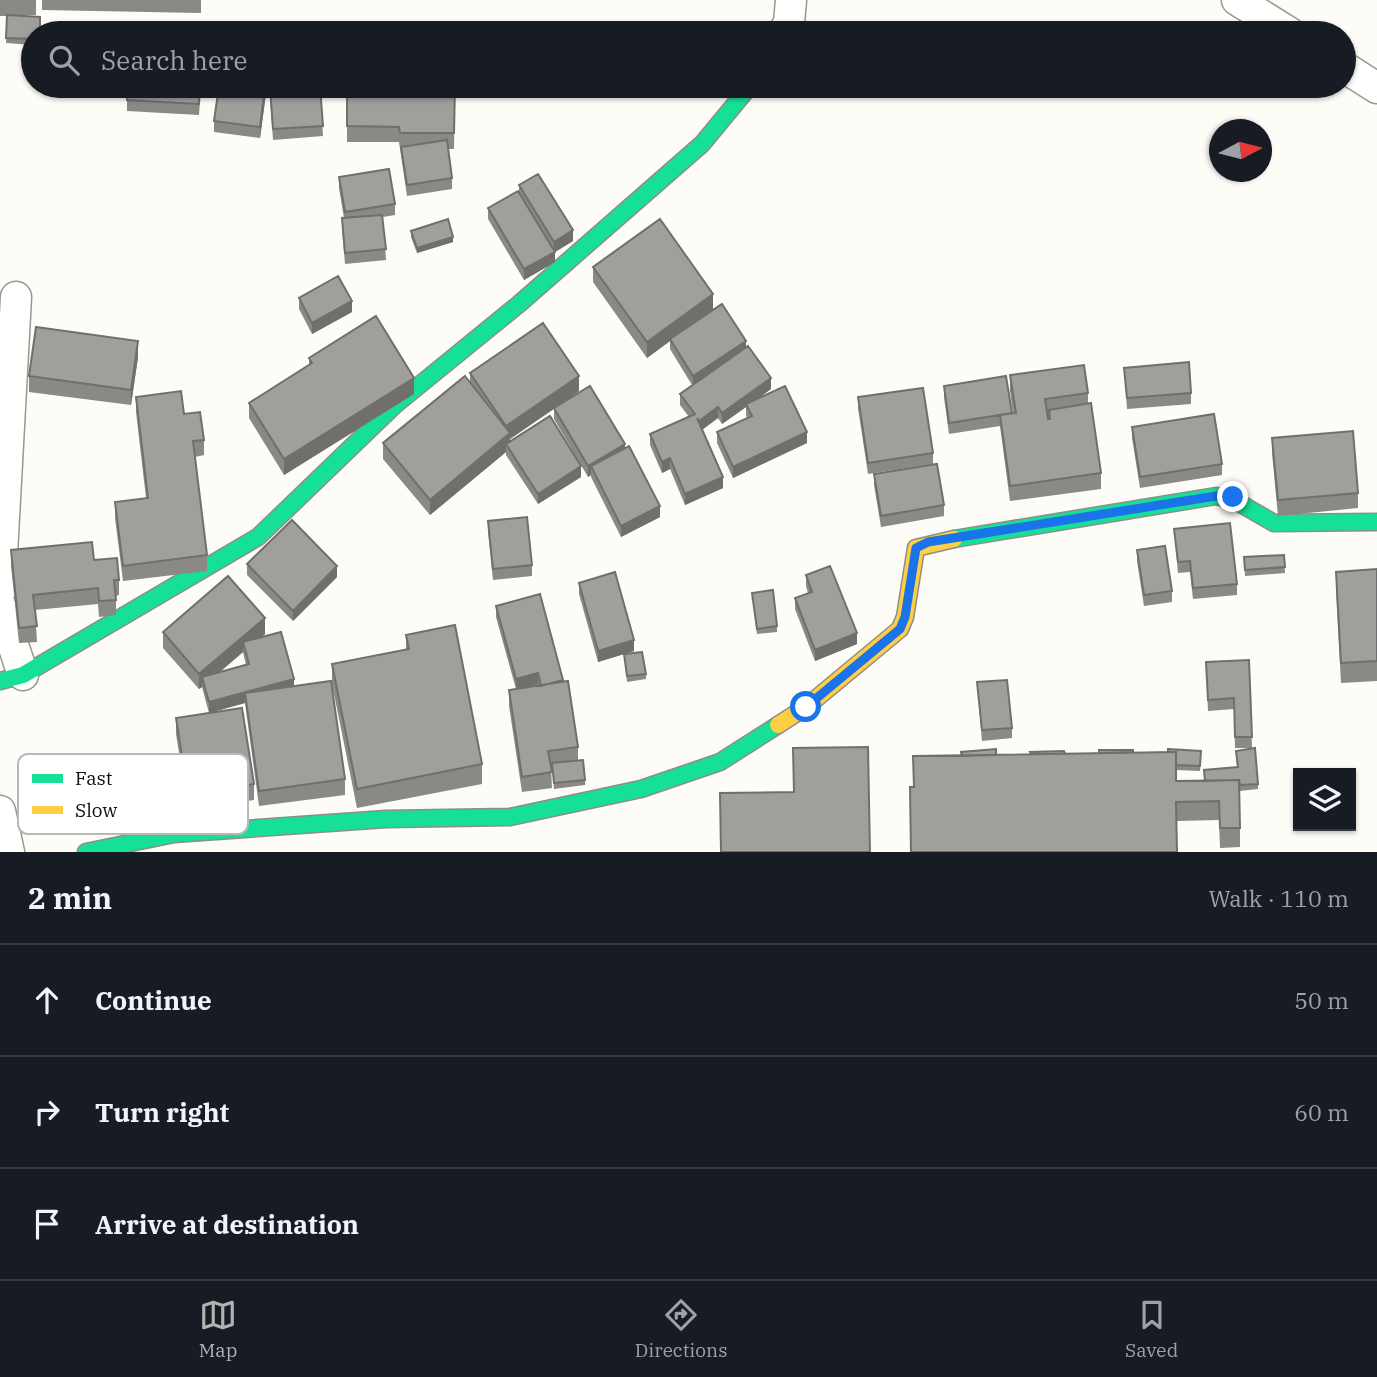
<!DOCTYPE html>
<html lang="en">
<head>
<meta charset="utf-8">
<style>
  body { margin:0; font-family:"IBM Plex Serif",serif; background:#242831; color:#f1f3f6 }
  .controls { position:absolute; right:21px; bottom:21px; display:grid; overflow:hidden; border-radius:0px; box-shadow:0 2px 5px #0004 }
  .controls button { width:63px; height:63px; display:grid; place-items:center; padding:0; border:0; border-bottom:2px solid #363941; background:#171b24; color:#f1f3f6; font:35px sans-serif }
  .compass { position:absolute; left:1209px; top:119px; width:63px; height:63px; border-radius:50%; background:#171b24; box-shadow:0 2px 5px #0004; rotate:83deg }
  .stop { position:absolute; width:21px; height:21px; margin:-16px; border:5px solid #1a73e8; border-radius:50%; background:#fff }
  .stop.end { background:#1a73e8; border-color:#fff; box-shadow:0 2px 7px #0008 }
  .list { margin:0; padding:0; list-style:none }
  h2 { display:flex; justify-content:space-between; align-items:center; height:91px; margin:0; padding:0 28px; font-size:30px }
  h2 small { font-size:23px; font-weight:400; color:#9ea1a6 }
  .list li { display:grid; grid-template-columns:46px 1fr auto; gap:21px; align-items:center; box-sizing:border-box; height:112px; padding:0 28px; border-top:2px solid #363941 }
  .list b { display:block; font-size:26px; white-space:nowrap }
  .list em { font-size:23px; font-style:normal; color:#9ea1a6 }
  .icon { flex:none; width:38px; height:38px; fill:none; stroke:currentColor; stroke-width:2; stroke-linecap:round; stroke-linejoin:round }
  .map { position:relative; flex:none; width:1377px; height:852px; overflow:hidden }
  .search { position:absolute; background:#171b24; box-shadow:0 2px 5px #0004; left:21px; right:21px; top:21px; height:77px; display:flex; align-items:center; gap:18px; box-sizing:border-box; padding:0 24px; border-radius:38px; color:#9ea1a6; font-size:26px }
  .sheet { height:427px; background:#171b24 }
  nav { display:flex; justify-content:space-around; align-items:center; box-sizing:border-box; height:98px; border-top:2px solid #363941; background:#171b24; font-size:19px; color:#9ea1a6 }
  nav a { display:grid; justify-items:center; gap:4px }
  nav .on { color:#b2b2b3 }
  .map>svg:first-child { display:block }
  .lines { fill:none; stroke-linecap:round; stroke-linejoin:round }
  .street-casing { stroke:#979795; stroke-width:33 }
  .fast-casing { stroke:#8e8d8b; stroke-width:19 }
  .slow-casing { stroke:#8e8d8b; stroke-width:19 }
  .street { stroke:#fffffe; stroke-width:30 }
  .fast { stroke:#16e098; stroke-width:16 }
  .slow { stroke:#ffcf43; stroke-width:16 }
  .wall { fill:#8a8986; fill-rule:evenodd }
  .shaded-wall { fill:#716f6d }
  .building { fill:#a19f9c; stroke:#716f6d; stroke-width:2 }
  .route { stroke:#1a73e8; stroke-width:9 }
  .key { fill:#fff; stroke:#b8b8b8; stroke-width:2 }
  .key-label { font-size:19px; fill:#111 }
</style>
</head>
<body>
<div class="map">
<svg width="1377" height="852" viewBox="0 0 1377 852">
  <rect width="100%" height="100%" fill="#fdfcf7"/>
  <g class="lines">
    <defs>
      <path id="street" d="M1237,0L1290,33
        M783,33L789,23L791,0
        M1344,67L1377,88
        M0,591L16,297
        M0,605L23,675
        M0,811L9,852"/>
      <path id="fast" d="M954,539L1216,496L1234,500L1274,523L1377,522
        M0,681L23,675L258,537L395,405L519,304L702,144L750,86
        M86,852L174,834L386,819L510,817L641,789L720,762L778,725"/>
      <path id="slow" d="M778,725L806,707L900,629L905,617L916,548L954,539"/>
    </defs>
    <!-- street casing -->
    <use href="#street" class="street-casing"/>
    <!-- fast casing -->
    <use href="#fast" class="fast-casing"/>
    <!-- slow casing -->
    <use href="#slow" class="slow-casing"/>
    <!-- street -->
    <use href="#street" class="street"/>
    <!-- fast -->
    <use href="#fast" class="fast"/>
    <!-- slow -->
    <use href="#slow" class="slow"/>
  </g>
  <!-- wall -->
  <path class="wall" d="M0,0H36V15L12,16L33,33V45L6,43L7,16H0Z
    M42,0H201V13L42,10Z
    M201,86L199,115L127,111V100Z
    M267,86L260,138L214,132V121Z
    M269,86H320L323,136L273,140Z
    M347,86H455L454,149H448L452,178V189L407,196L399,142H347Z
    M339,177L395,204V215L383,217L386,260L345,264L342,229V218H344L339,188Z
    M519,185L573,241L555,252V262L524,280L488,219V208L519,192Z
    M411,231L453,242L417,253L411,237Z
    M593,267L713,310L746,347L771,389L756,400L807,443L733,478L717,443V432L747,418L746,415V407L722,424L718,418L702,430L723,488L685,505L670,469L662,473L650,445V434L689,417L680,405V394L692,385L670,349V341L647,358L593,282Z
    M299,298L352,312L312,334L299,309Z
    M138,357L131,405L29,392V376Z
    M309,358L414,394L284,475L249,418V403L309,365Z
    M1124,368L1191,393V404L1127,409Z
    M470,373L579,391L567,400L625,449L660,517L621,537L591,477V475L588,477L554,419V409L510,439V441L581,477L538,504L506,455V452L430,515L383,459V443L470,383Z
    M1010,375L1088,393V404L1101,473V489L1010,501L1000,426L949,434L944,397V386L1013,413L1010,391Z
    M136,397L184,414L204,440V455L195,457L207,555V571L123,581L115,518V502L146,498L136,412Z
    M858,397L933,453V464L868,474L858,408Z
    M1132,427L1222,464V475L1140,488L1132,438Z
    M1272,438L1358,493V508L1278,516L1272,453Z
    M874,474L944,505V516L881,527L874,485Z
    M488,521L532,565V576L493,580L488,532Z
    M1174,529L1237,584V595L1193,599L1190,572L1178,573Z
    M11,550L94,560L119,580V595L116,596V615L99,617L98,604L35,610L37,642L19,643L11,566Z
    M1137,550L1172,591V602L1144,606L1137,561Z
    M1284,555L1285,573L1245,576L1244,557Z
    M247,564L337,577L293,621L247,575Z
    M1377,569V681L1341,683L1336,591V572Z
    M806,575L857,644L815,661L795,609V598L808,593L806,586Z
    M579,583L634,651L624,654L646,674V679L627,682L624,654L598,662L579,594Z
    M752,593L777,626V632L757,634Z
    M496,606L563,682L578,747V760L585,780V785L554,789L552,766L551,767L552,788L522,792L509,706V690L516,689L496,617Z
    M163,632L265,634L261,637L294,686L345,779V795L259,806L245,703L209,713L202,687L199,689L163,648ZM243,652L246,665L219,673Z
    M406,635L482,764V784L357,808L332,684V664L406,650Z
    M1249,660L1252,748H1235L1234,709L1208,711L1206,662Z
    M977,682L1012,728V738L982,741Z
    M176,718L254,784V800L188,810L176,734Z
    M1201,751L1200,771L1176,770V781H1205L1204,770L1237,767L1236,751L1258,784V789L1240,791V847L1220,848L1219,820L1177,821L913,787V756Z"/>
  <!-- shaded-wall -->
  <path class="shaded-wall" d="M265,86H267L260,138V127Z
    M573,230V241L555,252V262L524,280V269L554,252V242Z
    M453,237V242L417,253V248Z
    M713,294V310L670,339V341L647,358V342Z
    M352,301V312L312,334V323Z
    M138,341V357L131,405V390Z
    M746,341V352L693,387V376Z
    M579,376V391L510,439V449L506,444V452L430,515V500L506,436V426Z
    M414,378V394L284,475V459Z
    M771,378V389L747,406L746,404V407L722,424V413Z
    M718,407V418L699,432V421Z
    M807,432V443L733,478V467Z
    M625,444V455L591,466V475L588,477V466Z
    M670,458V469L662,473V462Z
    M581,466V477L538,504V494Z
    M723,477V488L685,505V494Z
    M660,506V517L621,537V526Z
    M337,566V577L293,621V611Z
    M265,618V634L245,651L243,642V652L204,685L202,677V687L199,689V674Z
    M857,633V644L815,661V650Z
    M634,640V651L598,662V651Z
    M538,673V684L516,690V679Z
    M294,679V690L245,693V703L209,713V702Z"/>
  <!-- building -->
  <path class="building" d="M7,15L40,17V33H33V39L6,38Z
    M128,86H200L199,104L127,100Z
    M219,86H265L260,127L214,121Z
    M270,86H320L323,126L273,129Z
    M347,86H455L454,133H400L399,127L347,126Z
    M447,140L452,178L407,185L401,147Z
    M389,169L395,204L345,212L339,177Z
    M538,174L573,230L554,242L519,185Z
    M518,191L555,252L524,269L488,208Z
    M382,215L386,249L345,253L342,218Z
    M448,219L453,237L417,248L411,231Z
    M660,219L713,294L647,342L593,267Z
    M338,276L352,301L312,323L299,298Z
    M722,304L746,341L693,376L670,339Z
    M376,316L414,378L284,459L249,403L312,363L309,358Z
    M543,323L579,376L506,426L470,373Z
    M36,327L138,341L131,390L29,376Z
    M748,346L771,378L722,413L718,407L699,421L697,418L723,477L685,494L670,458L662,462L650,434L695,414L680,394Z
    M1189,362L1191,393L1127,398L1124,368Z
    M1084,365L1088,393L1045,399L1048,419H1050L1049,410L1091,403L1101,473L1010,486L1000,415L1016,413L1010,375Z
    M465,376L510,433L430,500L383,443Z
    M1006,376L1012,413L949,423L944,386Z
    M590,386L625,444L588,466L554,408Z
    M785,386L807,432L733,467L717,432L752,416L746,404Z
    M923,388L933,453L868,463L858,397Z
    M181,391L184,414L200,412L204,440L193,441L207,555L123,566L115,502L148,498L136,397Z
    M1214,414L1222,464L1140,477L1132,427Z
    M550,416L581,466L538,494L506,444Z
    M1353,431L1358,493L1278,500L1272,438Z
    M629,446L660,506L621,526L591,466Z
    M937,464L944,505L881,516L874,474Z
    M527,517L532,565L493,569L488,521Z
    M292,520L337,566L293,611L247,564Z
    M1230,523L1237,584L1193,588L1190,561L1178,562L1174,529Z
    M92,542L94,560L117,558L119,580H114L116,600L99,601L98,588L33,595L37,626L19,628L11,550Z
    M1165,546L1172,591L1144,595L1137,550Z
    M1284,555L1285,567L1245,570L1244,557Z
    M830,566L857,633L815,650L795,598L812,592L806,575Z
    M1377,569V661L1341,663L1336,572Z
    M615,572L634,640L598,651L579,583Z
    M228,576L265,618L199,674L163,632Z
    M773,590L777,626L757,629L752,593Z
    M540,594L563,680L541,686L538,673L516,679L496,606Z
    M455,625L482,764L357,789L332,664L409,649L406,635Z
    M281,632L294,679L209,702L202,677L249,664L243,642Z
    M642,652L646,674L627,676L624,654Z
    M1249,660L1252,737H1235L1234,698L1208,700L1206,662Z
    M1007,680L1012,728L982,730L977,682Z
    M331,681L345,779L259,791L245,693Z
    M568,681L578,747L548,751L552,772L522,777L509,690Z
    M242,708L254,784L188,794L176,718Z
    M868,747L870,852H721L720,793L794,792L793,748Z
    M1255,748L1258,784L1240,785L1239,780L1205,781L1204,770L1238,767L1236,751Z
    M996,749V755L962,756L961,752Z
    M1168,749L1201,751L1200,766L1176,765V752H1168Z
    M1099,750H1133V752L1099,753Z
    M1064,751L1065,754H1031L1030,752Z
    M1176,752V781L1239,780L1240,828H1220L1219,801L1176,802L1177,852H911L910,787H914L913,756Z
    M583,760L585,780L554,783L552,763Z"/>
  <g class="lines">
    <!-- route -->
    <path class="route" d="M806,707L900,629L905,617L916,548L928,542L1216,496L1233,497"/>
  </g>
  <!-- legend -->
  <rect x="18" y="754" width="230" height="80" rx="10" class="key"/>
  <rect x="32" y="774" width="31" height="9" fill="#16e098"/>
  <rect x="32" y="806" width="31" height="8" fill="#ffcf43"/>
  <g class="key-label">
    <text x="75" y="785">Fast</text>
    <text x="75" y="817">Slow</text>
  </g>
</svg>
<div class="controls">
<button><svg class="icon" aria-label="layers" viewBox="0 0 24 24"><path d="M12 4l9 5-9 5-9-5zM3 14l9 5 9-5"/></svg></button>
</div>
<svg class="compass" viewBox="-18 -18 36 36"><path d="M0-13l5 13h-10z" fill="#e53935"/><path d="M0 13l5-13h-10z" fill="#9ea1a6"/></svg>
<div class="stop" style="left:806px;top:707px"></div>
<div class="stop end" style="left:1233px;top:497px"></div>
<div class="search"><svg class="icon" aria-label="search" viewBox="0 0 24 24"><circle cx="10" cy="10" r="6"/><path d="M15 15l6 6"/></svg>Search here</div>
</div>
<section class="sheet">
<h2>2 min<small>Walk · 110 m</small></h2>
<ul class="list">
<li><svg class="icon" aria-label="ahead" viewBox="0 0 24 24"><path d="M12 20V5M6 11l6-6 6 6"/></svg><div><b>Continue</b></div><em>50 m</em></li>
<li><svg class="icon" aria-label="right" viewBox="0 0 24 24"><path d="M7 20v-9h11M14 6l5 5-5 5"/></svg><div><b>Turn right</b></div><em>60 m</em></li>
<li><svg class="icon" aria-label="arrive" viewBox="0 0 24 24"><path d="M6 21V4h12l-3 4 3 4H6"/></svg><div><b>Arrive at destination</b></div></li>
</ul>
</section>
<nav>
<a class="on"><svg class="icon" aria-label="map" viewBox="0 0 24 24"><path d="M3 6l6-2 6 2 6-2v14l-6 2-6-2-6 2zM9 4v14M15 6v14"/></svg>Map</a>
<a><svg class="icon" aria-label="directions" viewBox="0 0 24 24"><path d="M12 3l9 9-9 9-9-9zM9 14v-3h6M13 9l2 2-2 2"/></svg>Directions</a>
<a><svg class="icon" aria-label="saved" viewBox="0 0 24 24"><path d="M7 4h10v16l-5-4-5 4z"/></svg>Saved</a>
</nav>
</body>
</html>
